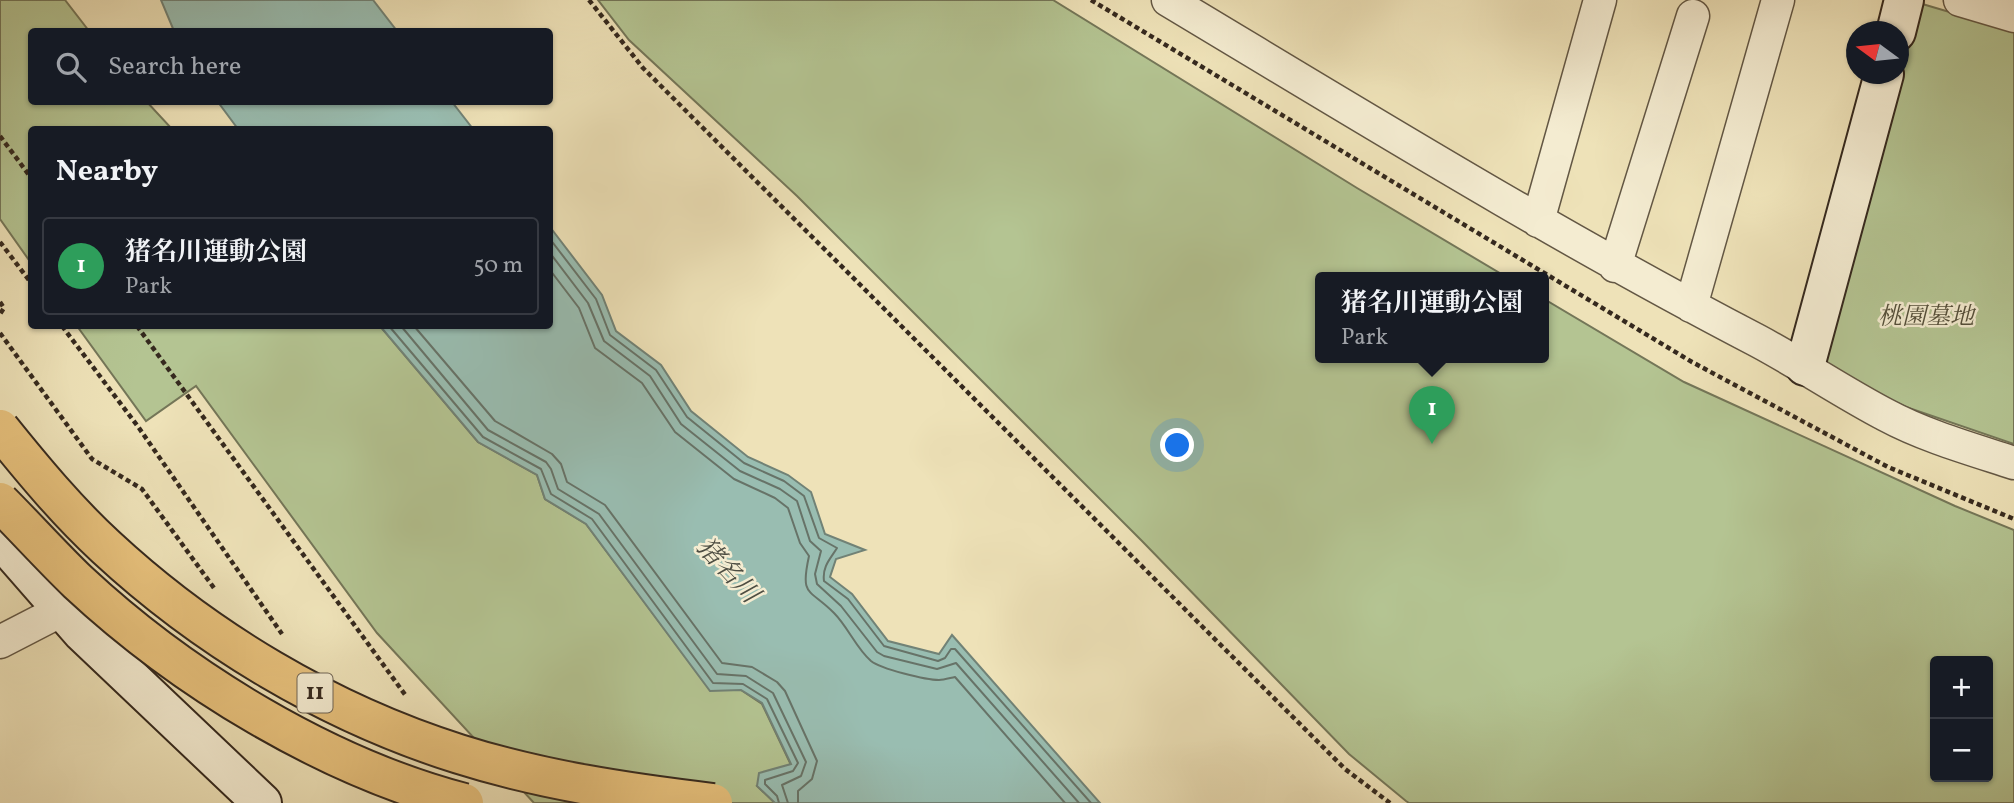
<!DOCTYPE html>
<html lang="en">
<head>
<meta charset="utf-8">
<style>
  body { margin:0; font-family:Vollkorn,"Noto Serif JP",serif; background:#20242c; color:#f1f3f6 }
  .controls { position:absolute; right:21px; bottom:21px; display:grid; overflow:hidden; border-radius:7px; box-shadow:0 2px 5px #0004 }
  .controls button { width:63px; height:63px; display:grid; place-items:center; padding:0; border:0; border-bottom:2px solid #363941; background:#171b24; color:#f1f3f6; font:35px sans-serif }
  .compass { position:absolute; left:1846px; top:21px; width:63px; height:63px; border-radius:50%; background:#171b24; box-shadow:0 2px 5px #0004; rotate:285deg }
  .you { position:absolute; left:1178px; top:446px; width:24px; height:24px; margin:-18px; border:5px solid #fff; border-radius:50%; background:#1a73e8; box-shadow:0 0 0 10px #1a73e833 }
  .badge { display:grid; place-items:center; width:46px; height:46px; border-radius:50%; background:#c59692; color:#fff; font-size:23px; font-weight:700 }
  .pin { position:absolute; translate:-50% -58px; filter:drop-shadow(0 2px 4px #0008) }
  .pin::after { content:''; position:absolute; top:37px; width:24px; height:21px; background:inherit; clip-path:polygon(0 0,100% 0,50% 100%) }
  .popup { position:absolute; left:1315px; top:272px; width:234px; height:91px; box-sizing:border-box; display:grid; place-content:center; border-radius:7px; background:#171b24; filter:drop-shadow(0 2px 5px #0005); font-size:23px; white-space:nowrap; color:#9ea1a6 }
  .popup b { font-size:26px; color:#f1f3f6 }
  .popup::after { content:''; position:absolute; left:50%; top:100%; margin-left:-14px; border:14px solid transparent; border-top-color:#171b24 }
  .list { margin:0; padding:0; list-style:none }
  h2 { display:flex; justify-content:space-between; align-items:center; height:91px; margin:0; padding:0 28px; font-size:30px }
  h2 small { font-size:23px; font-weight:400; color:#9ea1a6 }
  .list li { display:grid; grid-template-columns:46px 1fr auto; gap:21px; align-items:center; box-sizing:border-box; height:98px; margin:0 14px 14px; padding:0 14px; border:2px solid #363941; border-radius:7px }
  .list b { display:block; font-size:26px; white-space:nowrap }
  .list p { margin:0; font-size:23px; white-space:nowrap; color:#9ea1a6 }
  .list em { font-size:23px; font-style:normal; color:#9ea1a6 }
  .icon { flex:none; width:38px; height:38px; fill:none; stroke:currentColor; stroke-width:2; stroke-linecap:round; stroke-linejoin:round }
  .map { position:relative; flex:none; width:2014px; height:803px; overflow:hidden }
  .search { position:absolute; background:#171b24; box-shadow:0 2px 5px #0004; left:28px; top:28px; width:525px; height:77px; display:flex; align-items:center; gap:18px; box-sizing:border-box; padding:0 24px; border-radius:7px; color:#9ea1a6; font-size:26px }
  .panel { position:absolute; background:#171b24; box-shadow:0 2px 5px #0004; left:28px; top:126px; width:525px; height:203px; border-radius:7px }
  .map>svg:first-child { display:block }
  .green { fill:#b4c492; stroke:#747658; stroke-width:2; fill-rule:evenodd }
  .water { fill:#99bdb1; stroke:#718276; stroke-width:2 }
  .lines { fill:none; stroke-linecap:round; stroke-linejoin:round }
  .shore { stroke:#677368; stroke-width:2 }
  .street-casing { stroke:#635744; stroke-width:35 }
  .secondary-casing { stroke:#35291e; stroke-width:42 }
  .path { stroke:#35291e; stroke-width:4.5; stroke-dasharray:5 3.5; stroke-linecap:butt }
  .street { stroke:#f4ecd1; stroke-width:32 }
  .secondary { stroke:#f4ecd1; stroke-width:38 }
  .highway-bridge-casing { stroke:#35291e; stroke-width:42; stroke-linecap:butt }
  .highway-bridge { stroke:#e7c17c; stroke-width:38 }
  .labels { text-anchor:middle; dominant-baseline:central; stroke-width:5; stroke-linejoin:round; paint-order:stroke }
  .shield { fill:#f4ecd1; stroke:#6e6454; stroke-width:2 }
  .shield-label { font-size:23px; font-weight:bold; fill:#35291e }
  .park-label { font-size:24px; font-style:italic; fill:#55503b; stroke:#f4ecd1 }
  .water-label { font-size:26px; font-style:italic; fill:#4e4e43; stroke:#f4ecd1 }
</style>
</head>
<body>
<div class="map">
<svg width="2014" height="803" viewBox="0 0 2014 803">
  <rect width="100%" height="100%" fill="#eee2b8"/>
  <filter id="stains"><feTurbulence type="fractalNoise" baseFrequency=".00286" numOctaves="4"/><feColorMatrix values="0 0 0 0 .2 0 0 0 0 .09 0 0 0 0 .02 0 0 0 .5 -.17"/></filter>
  <radialGradient id="worn" r=".72"><stop offset=".6" stop-color="#630" stop-opacity="0"/><stop offset="1" stop-color="#630" stop-opacity=".3"/></radialGradient>
  <!-- green -->
  <path class="green" d="M0,0H65L89,31L32,32V102H147L172,129L32,130L31,263L0,219Z
    M598,0H1053L1357,188L1508,278H1320V358H1544V299L1684,382L1955,506L2014,530V803H1409L1406,801L1349,754L1142,541L797,196L629,40ZM1935,661H1988V777H1935Z
    M1919,3L2014,31V444L1906,407L1821,367Z
    M77,326H380L478,442L537,475L545,499L586,524L710,690H741L762,704L791,765L757,786L775,803H534L377,633L196,386L146,421Z"/>
  <!-- water -->
  <path class="water" d="M161,0H373L397,31H174Z
    M218,102H452L473,129H238Z
    M550,227L602,295L616,331L661,365L691,411L748,457L788,475L811,492L825,534L865,550L836,559L830,577L852,594L888,641L939,654L952,635L1100,803H775L757,786L759,773L791,764L762,703L741,690L710,691L586,524L545,499L537,475L478,442L380,326H550Z"/>
  <g class="lines">
    <!-- shore -->
    <path class="shore" d="M550,239L596,299L610,335L656,370L687,417L744,463L784,481L804,496L819,538L837,548C831,558 822,566 824,581L848,599L884,646L938,661L945,658L951,649H955L1091,803
      M550,253L588,303L604,341L650,376L681,424L740,471L780,489L797,501L810,541L821,551L815,574L817,584L841,606L877,652L884,656L937,669L956,663L1079,803
      M550,270L579,308L595,348L642,383L675,432L734,479L775,498L788,508L800,543L809,556C800,597 809,588 834,613C848,627 856,648 871,661C881,669 926,680 939,680C944,680 950,678 955,677L1065,803
      M389,326L483,437L541,469L551,494L592,519L713,683L743,684L767,699L798,763L793,771L765,780V784L777,796L779,803
      M401,326L488,430L546,462L551,469L558,489L599,514L717,674L746,676L773,693L806,762L801,776L782,785L788,803
      M414,326L495,421L552,454L561,464L567,482L605,505L722,663L752,667L777,682L785,691L817,761L812,779L798,791V803"/>
    <defs>
      <path id="street" d="M1168,0C1363,117 1556,236 1758,341C1801,364 1842,392 1886,415C1925,436 1971,449 2014,463
        M1960,0L2014,16
        M1538,221L1600,0
        M1615,266L1693,16
        M1691,306L1778,0
        M0,642L62,610"/>
      <path id="secondary" d="M1896,32L1904,0
        M1805,366L1884,74
        M0,538L82,632L262,803"/>
    </defs>
    <!-- street casing -->
    <use href="#street" class="street-casing"/>
    <!-- secondary casing -->
    <use href="#secondary" class="secondary-casing"/>
    <!-- path -->
    <path class="path" d="M589,0L643,68L1345,769L1390,803
      M1091,0L1692,362L1888,467L2014,519
      M0,136L32,179
      M0,242L32,284
      M0,302L4,308L0,314
      M62,326L139,428L282,634
      M137,326L406,696
      M0,333L92,459L142,489L214,588"/>
    <!-- street -->
    <use href="#street" class="street"/>
    <!-- secondary -->
    <use href="#secondary" class="secondary"/>
    <defs>
      <path id="highway-bridge" d="M0,429C33,470 67,511 106,547C205,639 329,713 459,754C541,780 628,793 713,803
        M0,502C26,528 51,556 78,582C182,679 326,767 464,803"/>
    </defs>
    <!-- highway-bridge casing -->
    <use href="#highway-bridge" class="highway-bridge-casing"/>
    <!-- highway-bridge -->
    <use href="#highway-bridge" class="highway-bridge"/>
  </g>
  <g class="labels">
    <!-- shield labels -->
    <rect class="shield" x="297.5" y="673.5" width="35" height="39" rx="5"/>
    <g class="shield-label">
      <text x="315" y="693">11</text>
    </g>
    <!-- park labels -->
    <g class="park-label">
      <text x="1926" y="318">桃園墓地</text>
    </g>
    <!-- water labels -->
    <g class="water-label">
      <text transform="translate(727 571) rotate(47)">猪名川</text>
    </g>
  </g>
  <rect width="100%" height="100%" filter="url(#stains)"/>
  <rect width="100%" height="100%" fill="url(#worn)"/>
</svg>
<div class="controls">
<button>+</button>
<button>−</button>
</div>
<svg class="compass" viewBox="-18 -18 36 36"><path d="M0-13l5 13h-10z" fill="#e53935"/><path d="M0 13l5-13h-10z" fill="#9ea1a6"/></svg>
<div class="you"></div>
<div class="pin badge" style="left:1432px;top:444px;background:#2e9e5b">1</div>
<div class="popup"><b>猪名川運動公園</b>Park</div>
<div class="search"><svg class="icon" aria-label="search" viewBox="0 0 24 24"><circle cx="10" cy="10" r="6"/><path d="M15 15l6 6"/></svg>Search here</div>
<section class="panel">
<h2>Nearby<small></small></h2>
<ul class="list">
<li><span class="badge" style="background:#2e9e5b">1</span><div><b>猪名川運動公園</b><p>Park</p></div><em>50 m</em></li>
</ul>
</section>
</div>
</body>
</html>
